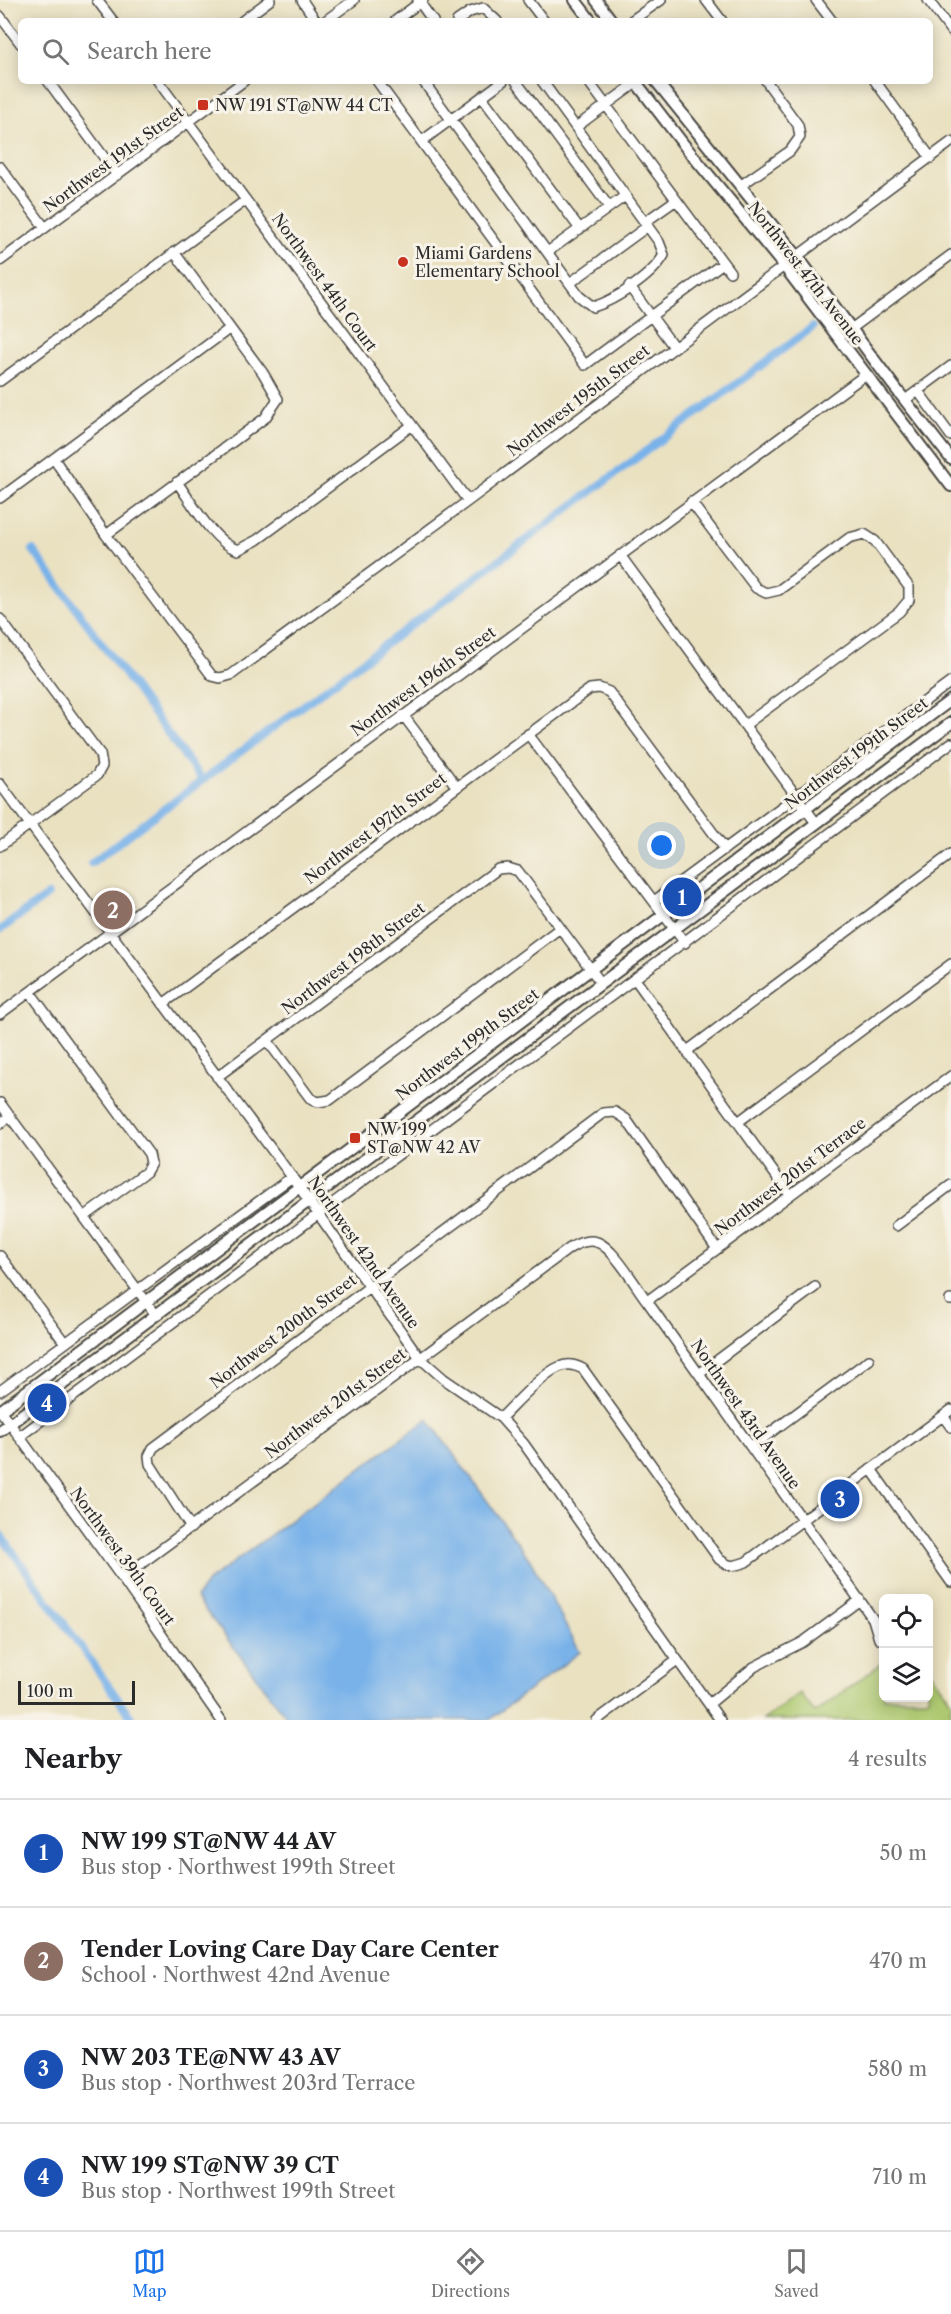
<!DOCTYPE html>
<html lang="en">
<head>
<meta charset="utf-8">
<style>
  body { margin:0; font-family:"Libre Caslon Text",serif; background:#f6f6f6; color:#202124 }
  .controls { position:absolute; right:18px; bottom:18px; display:grid; overflow:hidden; border-radius:9px; box-shadow:0 3px 15px #0003 }
  .controls button { width:54px; height:54px; display:grid; place-items:center; padding:0; border:0; border-bottom:2px solid #e0e0e0; background:#fff; color:#202124; font:30px sans-serif }
  .scale { position:absolute; left:18px; bottom:15px; width:117px; box-sizing:border-box; padding-left:6px; border:3px solid #2b2b2b; border-top:0; font-size:16px; line-height:21px; white-space:nowrap; color:#2b2b2b; -webkit-text-stroke:4px #f7f3e8; paint-order:stroke }
  .you { position:absolute; left:662px; top:846px; width:21px; height:21px; margin:-15px; border:4px solid #fff; border-radius:50%; background:#1a73e8; box-shadow:0 0 0 9px #1a73e833 }
  .badge { display:grid; place-items:center; width:39px; height:39px; border-radius:50%; background:#1a73e8; color:#fff; font-size:20px; font-weight:700 }
  .pin { position:absolute; translate:-50% -50%; border:3px solid #fff; box-shadow:0 2px 6px #0006 }
  .list { margin:0; padding:0; list-style:none }
  h2 { display:flex; justify-content:space-between; align-items:center; height:78px; margin:0; padding:0 24px; font-size:26px }
  h2 small { font-size:20px; font-weight:400; color:#757577 }
  .list li { display:grid; grid-template-columns:39px 1fr auto; gap:18px; align-items:center; box-sizing:border-box; height:108px; padding:0 24px; border-top:2px solid #e0e0e0 }
  .list b { display:block; font-size:22px; white-space:nowrap }
  .list p { margin:0; font-size:20px; white-space:nowrap; color:#757577 }
  .list em { font-size:20px; font-style:normal; color:#757577 }
  .icon { flex:none; width:33px; height:33px; fill:none; stroke:currentColor; stroke-width:2; stroke-linecap:round; stroke-linejoin:round }
  .map { position:relative; flex:none; width:951px; height:1720px; overflow:hidden }
  .search { position:absolute; background:#fff; box-shadow:0 3px 15px #0003; left:18px; right:18px; top:18px; height:66px; display:flex; align-items:center; gap:15px; box-sizing:border-box; padding:0 21px; border-radius:9px; color:#757577; font-size:22px }
  .sheet { height:510px; background:#fff }
  nav { display:flex; justify-content:space-around; align-items:center; box-sizing:border-box; height:84px; border-top:2px solid #e0e0e0; background:#fff; font-size:16px; color:#757577 }
  nav a { display:grid; justify-items:center; gap:3px }
  nav .on { color:#1a73e8 }
  .map>svg:first-child { display:block }
  .green { fill:#adc970; stroke:#6c7a4e; stroke-width:1.5 }
  .water { fill:#79b2e9; stroke:#526e8a; stroke-width:1.5 }
  .lines { fill:none; stroke-linecap:round; stroke-linejoin:round }
  .canal { stroke:#79b2e9; stroke-width:8 }
  .minor-casing { stroke:#484642; stroke-width:12 }
  .major-casing { stroke:#484642; stroke-width:14 }
  .minor { stroke:#fff; stroke-width:9 }
  .major { stroke:#fff; stroke-width:10 }
  .poi-dot { fill:#c8321e; stroke:#f7f3e8; stroke-width:2 }
  .labels { text-anchor:middle; dominant-baseline:central; stroke-width:6; stroke-linejoin:round; paint-order:stroke }
  .poi-label { font-size:16px; fill:#2b2b2b; stroke:#f7f3e8; text-anchor:start }
  .street-label { font-size:16px; fill:#2b2b2b; stroke:#f7f3e8 }
</style>
</head>
<body>
<div class="map">
<svg width="951" height="1720" viewBox="0 0 951 1720">
  <rect width="100%" height="100%" fill="#f7f3e8"/>
  <filter id="ink" filterUnits="userSpaceOnUse"><feTurbulence type="fractalNoise" baseFrequency=".0167" numOctaves="2"/><feDisplacementMap in="SourceGraphic" scale="12" xChannelSelector="R" yChannelSelector="G"/><feConvolveMatrix kernelMatrix="1 2 1 2 8 2 1 2 1" color-interpolation-filters="sRGB"/></filter>
  <filter id="wash" filterUnits="userSpaceOnUse"><feTurbulence type="fractalNoise" baseFrequency=".008" numOctaves="4" result="noise"/><feDisplacementMap in="SourceGraphic" scale="24" xChannelSelector="R" yChannelSelector="G"/><feGaussianBlur stdDeviation="1.35" result="paint"/><feColorMatrix in="noise" values="0 0 0 0 0 0 0 0 0 0 0 0 0 0 0 0 0 1.4 0 .05"/><feComposite in="paint" operator="in"/></filter>
  <g filter="url(#wash)">
    <rect width="100%" height="100%" fill="#eae1c1"/>
    <!-- green -->
    <path class="green" d="M883,1662L884,1698H928L929,1669L951,1701V1720H763L800,1693L815,1713Z"/>
    <!-- water -->
    <path class="water" d="M428,1419L530,1560L580,1652L489,1720H289L196,1598L208,1581Z"/>
    <g class="lines">
      <!-- canal -->
      <path class="canal" d="M33,550L202,780
        M91,863L813,327
        M0,930L48,895
        M0,1534L133,1720"/>
    </g>
  </g>
  <g filter="url(#ink)">
    <g class="lines">
      <defs>
        <path id="minor" d="M97,0L113,21
          M302,0L316,21
          M418,0L433,21
          M528,0L544,21
          M706,0L722,21
          M816,0L832,21
          M928,0L951,31
          M0,16L21,44
          M242,21L270,0
          M325,21L354,0
          M395,21L423,0
          M457,21L470,12L483,8L497,21
          M631,21L661,0
          M48,81L117,175
          M158,81L468,501
          M377,81L585,365L723,263
          M423,81L579,296L593,307C616,300 653,275 664,255L659,242L542,81
          M516,81L609,207
          M588,81L730,272
          M875,81L931,158
          M482,97L580,229
          M576,127L636,83
          M422,141L503,81
          M0,167L45,228
          M740,186L790,151L800,137L798,125L766,81
          M645,222L676,200
          M549,251L625,196
          M0,261L244,81
          M570,283L648,226
          M629,286L674,347
          M851,329L951,255
          M0,381L246,200
          M918,391L951,436
          M905,400L951,366
          M54,459L106,535L212,676L220,678L231,675L468,501L951,142
          M177,482C192,503 214,543 238,550L257,540L411,426
          M0,498L229,329
          M691,502L756,588L766,593L779,590L849,538L864,534L875,541L909,587V600L899,612L745,725
          M106,535L265,418L278,399L263,373L174,252
          M620,555L816,823
          M0,619L100,754L102,766L97,775L0,846
          M403,715L456,786
          M528,734L685,943
          M0,784L292,1177L420,1358L444,1379L501,1418L524,1444L720,1720
          M654,901L951,682
          M635,979L790,1195
          M30,992L149,1154L151,1163L146,1172L84,1217
          M163,1004L590,689L599,688L609,692L725,849
          M0,1014L865,375
          M267,1040L310,1098L318,1102L330,1100L560,928
          M687,1051L951,854
          M217,1077L498,869L508,868L518,871L601,983
          M0,1103L156,1315
          M738,1122L951,964
          M0,1124L10,1116
          M896,1226L951,1185
          M0,1256L65,1343
          M950,1300H951
          M647,1301L951,1076
          M699,1374L815,1287
          M0,1391L292,1177
          M0,1410L122,1578L221,1720
          M943,1416L951,1427
          M501,1418C514,1405 543,1373 559,1367C568,1363 575,1365 583,1369L719,1559C729,1567 733,1567 746,1562L951,1410
          M19,1437L951,743
          M751,1447L869,1360
          M871,1469L951,1582
          M191,1528L150,1464L149,1456L153,1448L603,1113L615,1112L626,1119L717,1249
          M122,1578L570,1248C578,1243 587,1239 597,1242C614,1248 636,1287 647,1301L873,1619L879,1639
          M709,1704L754,1667L803,1642L860,1600
          M597,1720L676,1661"/>
        <path id="major" d="M575,0L591,21
          M596,0L612,21
          M635,81L684,145L784,266L951,486
          M656,81L797,256L893,385L951,459
          M0,1411L951,700
          M0,1431L951,723"/>
      </defs>
      <!-- minor casing -->
      <use href="#minor" class="minor-casing"/>
      <!-- major casing -->
      <use href="#major" class="major-casing"/>
      <!-- minor -->
      <use href="#minor" class="minor"/>
      <!-- major -->
      <use href="#major" class="major"/>
    </g>
  </g>
  <!-- markers -->
  <g class="poi-dot">
    <rect x="197" y="99" width="12" height="12" rx="3"/>
    <circle cx="403" cy="262" r="6"/>
    <rect x="349" y="1132" width="12" height="12" rx="3"/>
  </g>
  <g class="labels">
    <!-- poi labels -->
    <g class="poi-label">
      <text x="215" y="105">NW 191 ST@NW 44 CT</text>
      <text x="415" y="253">Miami Gardens<tspan x="415" dy="18">Elementary School</tspan></text>
      <text x="367" y="1129">NW 199<tspan x="367" dy="18">ST@NW 42 AV</tspan></text>
    </g>
    <!-- street labels -->
    <g class="street-label">
      <text transform="translate(113 159) rotate(-36)">Northwest 191st Street</text>
      <text transform="translate(806 273) rotate(52)">Northwest 47th Avenue</text>
      <text transform="translate(325 282) rotate(54)">Northwest 44th Court</text>
      <text transform="translate(578 400) rotate(-37)">Northwest 195th Street</text>
      <text transform="translate(423 681) rotate(-36)">Northwest 196th Street</text>
      <text transform="translate(856 753) rotate(-37)">Northwest 199th Street</text>
      <text transform="translate(375 828) rotate(-37)">Northwest 197th Street</text>
      <text transform="translate(353 958) rotate(-37)">Northwest 198th Street</text>
      <text transform="translate(467 1044) rotate(-37)">Northwest 199th Street</text>
      <text transform="translate(790 1176) rotate(-37)">Northwest 201st Terrace</text>
      <text transform="translate(364 1252) rotate(55)">Northwest 42nd Avenue</text>
      <text transform="translate(283 1331) rotate(-37)">Northwest 200th Street</text>
      <text transform="translate(335 1403) rotate(-37)">Northwest 201st Street</text>
      <text transform="translate(746 1414) rotate(55)">Northwest 43rd Avenue</text>
      <text transform="translate(123 1556) rotate(54)">Northwest 39th Court</text>
    </g>
  </g>
</svg>
<div class="controls">
<button><svg class="icon" aria-label="locate" viewBox="0 0 24 24"><circle cx="12" cy="12" r="6"/><path d="M12 2v4M12 18v4M2 12h4M18 12h4"/></svg></button>
<button><svg class="icon" aria-label="layers" viewBox="0 0 24 24"><path d="M12 4l9 5-9 5-9-5zM3 14l9 5 9-5"/></svg></button>
</div>
<div class="scale">100 m</div>
<div class="you"></div>
<div class="pin badge" style="left:682px;top:897px;background:#1a4fb4">1</div>
<div class="pin badge" style="left:113px;top:910px;background:#8d6e63">2</div>
<div class="pin badge" style="left:840px;top:1499px;background:#1a4fb4">3</div>
<div class="pin badge" style="left:47px;top:1403px;background:#1a4fb4">4</div>
<div class="search"><svg class="icon" aria-label="search" viewBox="0 0 24 24"><circle cx="10" cy="10" r="6"/><path d="M15 15l6 6"/></svg>Search here</div>
</div>
<section class="sheet">
<h2>Nearby<small>4 results</small></h2>
<ul class="list">
<li><span class="badge" style="background:#1a4fb4">1</span><div><b>NW 199 ST@NW 44 AV</b><p>Bus stop · Northwest 199th Street</p></div><em>50 m</em></li>
<li><span class="badge" style="background:#8d6e63">2</span><div><b>Tender Loving Care Day Care Center</b><p>School · Northwest 42nd Avenue</p></div><em>470 m</em></li>
<li><span class="badge" style="background:#1a4fb4">3</span><div><b>NW 203 TE@NW 43 AV</b><p>Bus stop · Northwest 203rd Terrace</p></div><em>580 m</em></li>
<li><span class="badge" style="background:#1a4fb4">4</span><div><b>NW 199 ST@NW 39 CT</b><p>Bus stop · Northwest 199th Street</p></div><em>710 m</em></li>
</ul>
</section>
<nav>
<a class="on"><svg class="icon" aria-label="map" viewBox="0 0 24 24"><path d="M3 6l6-2 6 2 6-2v14l-6 2-6-2-6 2zM9 4v14M15 6v14"/></svg>Map</a>
<a><svg class="icon" aria-label="directions" viewBox="0 0 24 24"><path d="M12 3l9 9-9 9-9-9zM9 14v-3h6M13 9l2 2-2 2"/></svg>Directions</a>
<a><svg class="icon" aria-label="saved" viewBox="0 0 24 24"><path d="M7 4h10v16l-5-4-5 4z"/></svg>Saved</a>
</nav>
</body>
</html>
